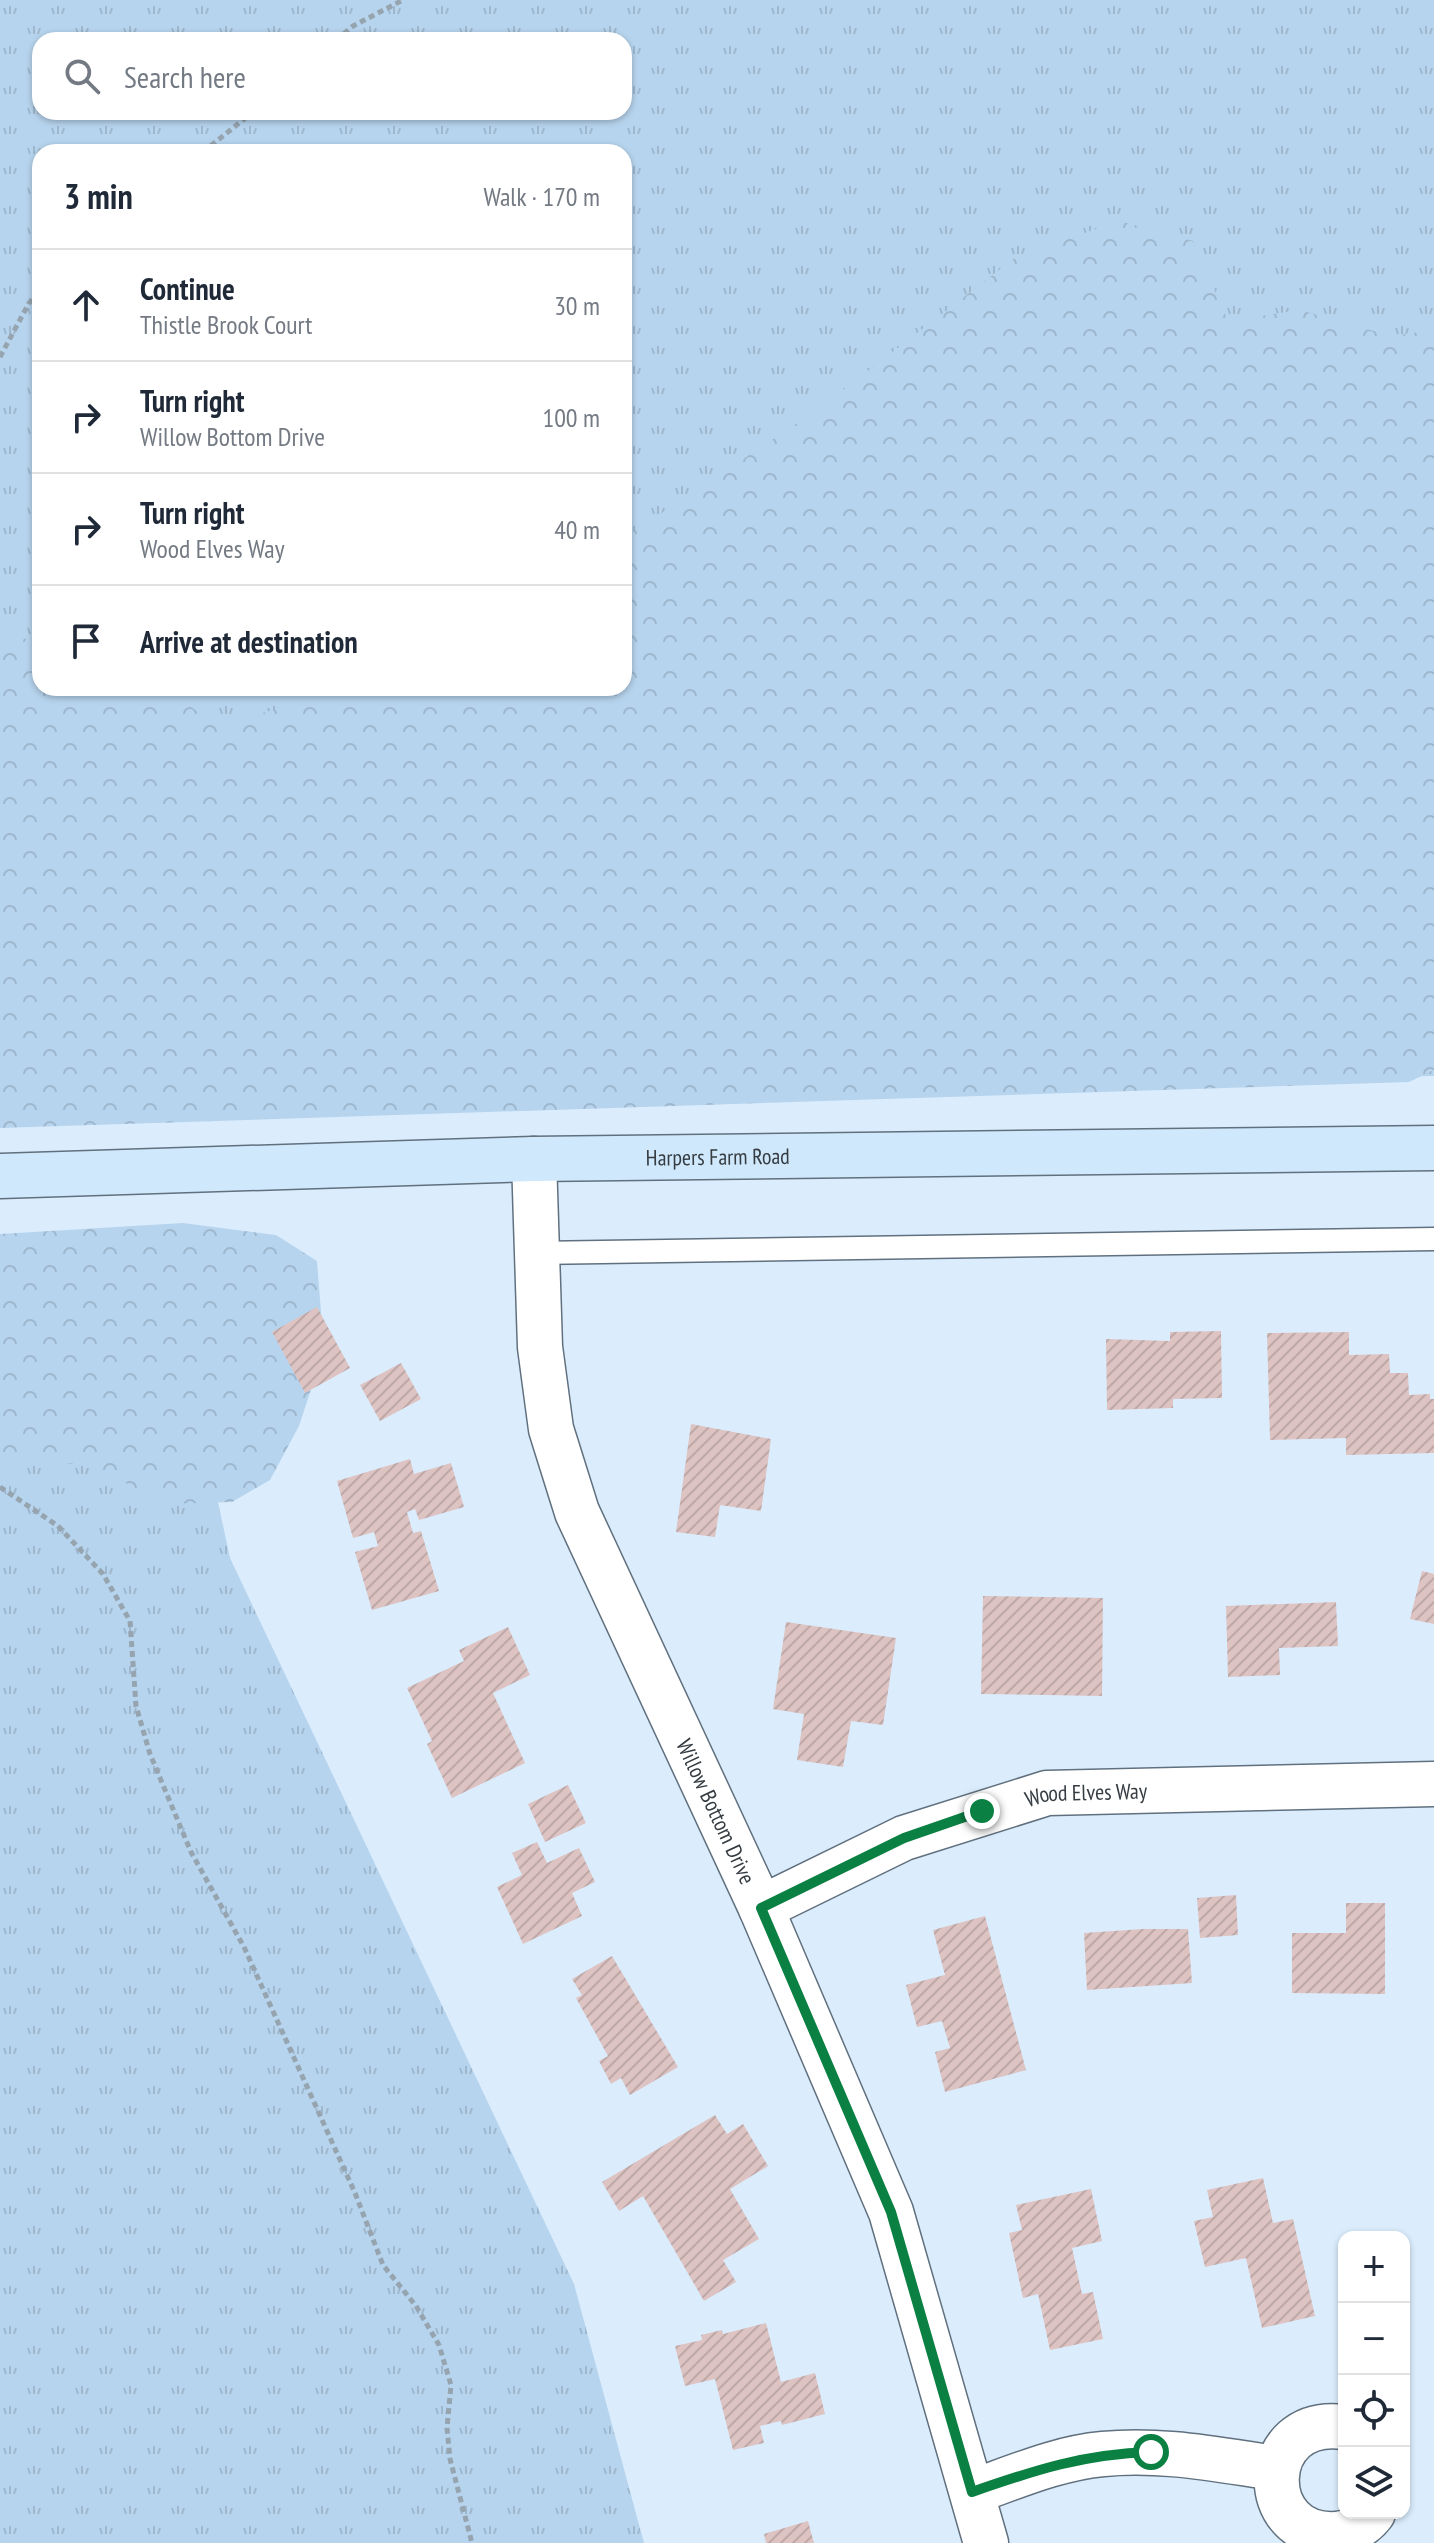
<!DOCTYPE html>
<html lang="en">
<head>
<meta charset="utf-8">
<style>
  body { margin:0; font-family:"PT Sans Narrow",sans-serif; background:#f6f6f7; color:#1f2937 }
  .controls { position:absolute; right:24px; bottom:24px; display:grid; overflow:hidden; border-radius:16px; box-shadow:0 2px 6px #0004 }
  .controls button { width:72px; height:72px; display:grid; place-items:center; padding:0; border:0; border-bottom:2px solid #e0e1e3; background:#fff; color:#1f2937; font:40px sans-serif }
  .stop { position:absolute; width:24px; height:24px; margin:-18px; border:6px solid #0b8043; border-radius:50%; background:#fff }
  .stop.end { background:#0b8043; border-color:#fff; box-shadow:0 2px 8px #0008 }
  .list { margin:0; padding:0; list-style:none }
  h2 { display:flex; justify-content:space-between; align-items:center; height:104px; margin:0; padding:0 32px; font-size:34px }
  h2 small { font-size:26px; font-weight:400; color:#747a83 }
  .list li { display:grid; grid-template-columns:52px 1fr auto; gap:24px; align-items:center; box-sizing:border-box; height:112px; padding:0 32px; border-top:2px solid #e0e1e3 }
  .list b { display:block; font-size:30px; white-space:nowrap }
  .list p { margin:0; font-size:26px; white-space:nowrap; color:#747a83 }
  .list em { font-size:26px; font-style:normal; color:#747a83 }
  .icon { flex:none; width:44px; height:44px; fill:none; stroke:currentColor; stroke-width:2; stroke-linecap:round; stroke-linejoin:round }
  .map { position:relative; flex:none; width:1434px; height:2543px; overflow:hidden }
  .search { position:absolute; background:#fff; box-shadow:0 2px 6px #0004; left:32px; top:32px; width:600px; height:88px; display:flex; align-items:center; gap:20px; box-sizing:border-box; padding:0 28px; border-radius:24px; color:#747a83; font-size:30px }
  .panel { position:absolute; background:#fff; box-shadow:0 2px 6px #0004; left:32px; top:144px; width:600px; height:552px; border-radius:24px }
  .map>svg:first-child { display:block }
  .grass { fill:url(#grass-tufts); fill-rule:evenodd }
  .forest { fill:url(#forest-crowns) }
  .building { fill:url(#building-hatch) }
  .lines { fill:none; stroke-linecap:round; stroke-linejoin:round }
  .lane-casing { stroke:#60707e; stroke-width:25 }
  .street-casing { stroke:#60707e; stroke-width:47 }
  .secondary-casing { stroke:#60707e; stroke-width:47 }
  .path { stroke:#96a4af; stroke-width:5; stroke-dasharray:6 4; stroke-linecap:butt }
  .lane { stroke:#fff; stroke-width:22 }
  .street { stroke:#fff; stroke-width:44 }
  .secondary { stroke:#d0e8fb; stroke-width:44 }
  .route { stroke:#0b8043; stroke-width:10 }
  .labels { text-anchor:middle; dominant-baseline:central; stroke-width:8; stroke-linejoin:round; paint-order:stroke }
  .street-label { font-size:22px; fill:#353c42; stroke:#dbedfd }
</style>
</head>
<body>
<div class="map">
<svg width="1434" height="2543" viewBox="0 0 1434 2543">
  <defs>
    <pattern id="grass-tufts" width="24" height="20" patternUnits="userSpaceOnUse" patternTransform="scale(2)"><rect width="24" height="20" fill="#b7d4ee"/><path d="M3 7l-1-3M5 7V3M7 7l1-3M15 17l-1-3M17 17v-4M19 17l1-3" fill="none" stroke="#9eb7cd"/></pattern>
    <pattern id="forest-crowns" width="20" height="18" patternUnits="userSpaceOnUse" patternTransform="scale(2)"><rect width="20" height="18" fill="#b7d4ee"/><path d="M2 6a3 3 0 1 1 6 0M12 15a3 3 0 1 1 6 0" fill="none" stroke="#9eb7cd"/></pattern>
    <pattern id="building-hatch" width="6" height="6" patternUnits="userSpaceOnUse" patternTransform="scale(2)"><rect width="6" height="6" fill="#ddc3c2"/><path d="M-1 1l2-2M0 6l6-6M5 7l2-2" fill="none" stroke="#bea8a8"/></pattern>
  </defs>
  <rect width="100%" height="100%" fill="#dbedfd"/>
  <!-- grass -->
  <path class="grass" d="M0,0H1434V1076L148,1097L0,1107ZM40,40H624V112H40ZM40,152H624V688H40Z
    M164,1250L230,1558L574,2284L644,2543H0V1257Z"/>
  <!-- forest -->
  <path class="forest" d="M1119,221L1193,241L1228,321L1300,310L1391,336L1434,330V1070L1409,1082L0,1128V640L40,638V688H164L218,726L311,699L333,688H624V538L817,410L1016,257Z
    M183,1223L276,1235L317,1261L324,1350L299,1426L270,1480L232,1502L167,1504L90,1465L0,1459V1234Z"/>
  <!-- building -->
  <path class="building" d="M317,1307L350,1368L305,1393L272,1332Z
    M1221,1331L1222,1398L1173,1399V1408L1107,1410L1106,1339L1170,1341V1332Z
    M1349,1332V1355L1389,1354L1390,1373H1408L1409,1395L1430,1394V1399H1434V1453L1346,1455V1438L1270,1440L1267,1333Z
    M401,1363L421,1399L380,1421L360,1385Z
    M691,1424L771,1439L761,1511L720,1505L715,1537L676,1532Z
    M410,1459L414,1474L451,1463L464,1507L419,1520L415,1509L407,1512L413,1533L421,1531L439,1591L372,1610L355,1552L378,1546L374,1532L353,1538L337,1481Z
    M1422,1571L1434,1574V1624L1410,1619Z
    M983,1596L1103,1598L1102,1696L981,1694Z
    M1336,1602L1338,1646L1279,1648L1280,1675L1228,1677L1226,1606Z
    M786,1622L896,1638L883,1725L851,1721L843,1767L797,1760L804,1714L773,1709Z
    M508,1627L530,1675L493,1693L525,1763L452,1798L427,1744L432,1741L407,1688L464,1661L459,1650Z
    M568,1785L586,1823L545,1842L528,1804Z
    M537,1842L547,1863L579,1848L595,1882L572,1893L582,1916L523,1944L497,1887L522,1875L512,1853Z
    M1236,1895L1238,1935L1200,1938L1197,1898Z
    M1346,1903H1385V1994L1292,1993V1933H1346Z
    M985,1916L1026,2070L945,2092L935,2052L950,2048L942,2021L917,2027L906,1985L945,1975L933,1930Z
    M1143,1929H1188L1192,1983L1087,1990L1084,1933Z
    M612,1956L678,2067L630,2095L621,2078L611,2084L599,2061L608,2056L576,1998L582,1995L572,1979Z
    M715,2115L727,2134L743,2124L768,2166L730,2189L759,2239L723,2260L736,2282L704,2301L643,2196L619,2211L602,2182Z
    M1263,2178L1273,2223L1293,2219L1315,2316L1262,2328L1246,2258L1205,2267L1194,2221L1213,2217L1207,2190Z
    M1091,2189L1102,2241L1072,2248L1082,2294L1093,2292L1103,2339L1050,2350L1038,2294L1023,2298L1009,2233L1022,2230L1016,2205Z
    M766,2323L781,2382L815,2373L825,2414L782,2425L781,2421L760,2426L764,2443L733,2450L715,2379L685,2386L675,2346L702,2340L701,2335L722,2330L723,2334Z
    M808,2521L814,2543H766L764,2534Z"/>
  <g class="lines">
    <defs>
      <path id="lane" d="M536,1253L1434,1239"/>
      <g id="street">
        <path id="s1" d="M534,1159L540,1347L551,1429L577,1512L761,1908L891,2212L986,2543"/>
        <path id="s2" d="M761,1908L904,1838L1047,1793L1434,1784"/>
        <path d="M1344,2427C1256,2415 1255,2540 1337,2534C1350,2533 1365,2524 1373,2513"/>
        <path d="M972,2492C1015,2477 1058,2458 1103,2454C1161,2448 1219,2460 1276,2468"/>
      </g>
      <g id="secondary">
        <path id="s3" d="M0,1176L534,1159L1434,1148"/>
      </g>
    </defs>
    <!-- lane casing -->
    <use href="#lane" class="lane-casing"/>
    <!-- street casing -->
    <use href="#street" class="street-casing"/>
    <!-- secondary casing -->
    <use href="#secondary" class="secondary-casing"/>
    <!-- path -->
    <path class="path" d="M336,40L353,26L403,0
      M203,152L253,112
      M0,357L29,303L40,290
      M0,1487L58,1526L103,1574L130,1621L136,1706L150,1754L191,1852L244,1947L355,2193L383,2265L416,2306L439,2345L451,2385L447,2428L450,2459L472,2543"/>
    <!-- lane -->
    <use href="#lane" class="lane"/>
    <!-- street -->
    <use href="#street" class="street"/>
    <!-- secondary -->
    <use href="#secondary" class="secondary"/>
  </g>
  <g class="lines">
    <!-- route -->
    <path class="route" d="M982,1811L904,1838L761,1908L891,2212L972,2492C1035,2470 1084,2454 1151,2452"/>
  </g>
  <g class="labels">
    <!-- street labels -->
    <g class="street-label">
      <text stroke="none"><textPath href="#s3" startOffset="718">Harpers Farm Road</textPath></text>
      <text stroke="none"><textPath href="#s2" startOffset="348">Wood Elves Way</textPath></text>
      <text stroke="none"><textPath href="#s1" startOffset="688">Willow Bottom Drive</textPath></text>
    </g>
  </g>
</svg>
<div class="controls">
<button>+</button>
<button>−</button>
<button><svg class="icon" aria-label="locate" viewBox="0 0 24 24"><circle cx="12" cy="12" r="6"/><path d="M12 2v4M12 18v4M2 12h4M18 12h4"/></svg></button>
<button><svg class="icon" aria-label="layers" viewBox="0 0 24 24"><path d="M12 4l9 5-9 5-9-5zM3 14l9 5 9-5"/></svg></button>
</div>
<div class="stop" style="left:1151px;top:2452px"></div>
<div class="stop end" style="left:982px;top:1811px"></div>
<div class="search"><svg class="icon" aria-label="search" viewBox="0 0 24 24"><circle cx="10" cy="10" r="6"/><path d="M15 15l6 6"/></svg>Search here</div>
<section class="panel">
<h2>3 min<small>Walk · 170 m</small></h2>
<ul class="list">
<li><svg class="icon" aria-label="ahead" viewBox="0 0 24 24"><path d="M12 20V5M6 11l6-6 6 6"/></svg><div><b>Continue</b><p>Thistle Brook Court</p></div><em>30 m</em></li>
<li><svg class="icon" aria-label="right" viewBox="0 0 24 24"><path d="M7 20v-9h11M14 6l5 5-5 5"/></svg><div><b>Turn right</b><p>Willow Bottom Drive</p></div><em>100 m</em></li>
<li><svg class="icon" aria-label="right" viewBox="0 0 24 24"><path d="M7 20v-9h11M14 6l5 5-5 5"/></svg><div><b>Turn right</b><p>Wood Elves Way</p></div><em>40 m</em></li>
<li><svg class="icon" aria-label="arrive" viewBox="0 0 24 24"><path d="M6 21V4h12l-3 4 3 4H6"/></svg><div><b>Arrive at destination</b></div></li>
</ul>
</section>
</div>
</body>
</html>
